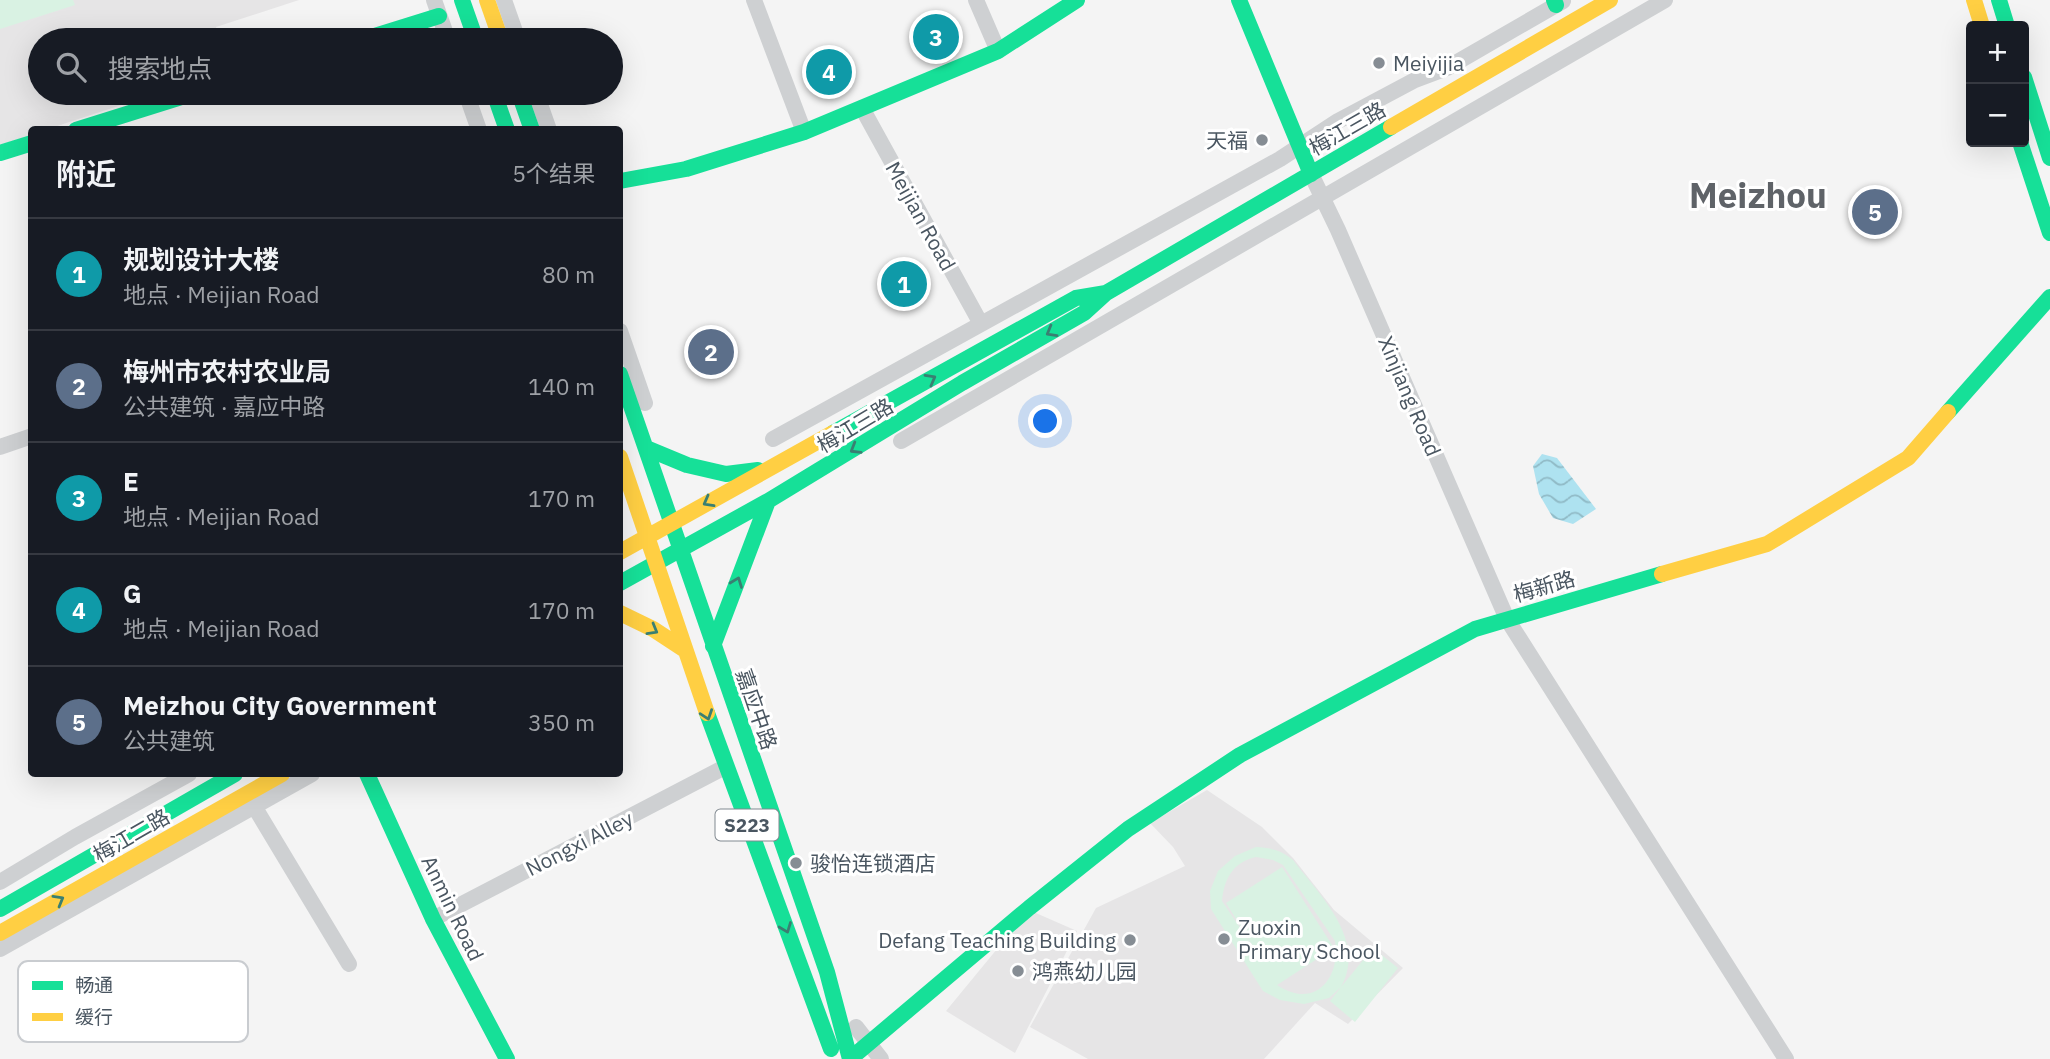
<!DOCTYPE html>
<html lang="zh">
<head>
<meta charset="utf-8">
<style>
  body { margin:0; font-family:"IBM Plex Sans","Noto Sans SC",sans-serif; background:#20242c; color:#f1f3f6 }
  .controls { position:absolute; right:21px; top:21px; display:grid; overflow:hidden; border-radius:7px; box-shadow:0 7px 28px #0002 }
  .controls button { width:63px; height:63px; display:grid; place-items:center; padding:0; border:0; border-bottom:2px solid #363941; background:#171b24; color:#f1f3f6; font:35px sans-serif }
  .you { position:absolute; left:1046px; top:422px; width:24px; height:24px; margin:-18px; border:5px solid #fff; border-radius:50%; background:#1a73e8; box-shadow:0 0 0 10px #1a73e833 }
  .badge { display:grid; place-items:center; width:46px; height:46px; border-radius:50%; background:#868d94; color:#fff; font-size:23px; font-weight:700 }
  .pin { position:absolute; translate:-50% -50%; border:4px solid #fff; box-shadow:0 2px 7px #0006 }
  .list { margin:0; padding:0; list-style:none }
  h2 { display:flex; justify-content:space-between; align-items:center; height:91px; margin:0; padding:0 28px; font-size:30px }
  h2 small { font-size:23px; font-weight:400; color:#9ea1a6 }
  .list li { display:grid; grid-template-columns:46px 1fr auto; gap:21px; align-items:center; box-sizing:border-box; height:112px; padding:0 28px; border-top:2px solid #363941 }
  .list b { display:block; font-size:26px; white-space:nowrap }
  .list p { margin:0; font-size:23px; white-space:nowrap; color:#9ea1a6 }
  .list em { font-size:23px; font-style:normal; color:#9ea1a6 }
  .icon { flex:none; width:38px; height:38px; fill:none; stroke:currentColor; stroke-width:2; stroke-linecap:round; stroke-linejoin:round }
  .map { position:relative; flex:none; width:2050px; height:1059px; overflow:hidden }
  .search { position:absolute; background:#171b24; box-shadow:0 7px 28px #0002; left:28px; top:28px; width:595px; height:77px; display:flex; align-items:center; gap:18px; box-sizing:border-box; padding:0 24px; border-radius:38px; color:#9ea1a6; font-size:26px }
  .panel { position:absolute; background:#171b24; box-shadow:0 7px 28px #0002; left:28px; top:126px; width:595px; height:651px; border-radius:7px }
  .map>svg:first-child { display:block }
  .education { fill:#e6e5e6 }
  .green { fill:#d9f2e3; fill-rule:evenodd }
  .water { fill:url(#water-waves) }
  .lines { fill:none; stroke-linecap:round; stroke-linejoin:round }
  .street { stroke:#ced0d2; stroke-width:16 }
  .fast { stroke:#16e098; stroke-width:16 }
  .slow { stroke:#ffcf43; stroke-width:16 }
  .oneway { stroke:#3a7f72 }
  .poi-dot { fill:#868d94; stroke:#fff; stroke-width:2.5 }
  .labels { text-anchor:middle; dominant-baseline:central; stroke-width:6; stroke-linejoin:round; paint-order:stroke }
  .shield { fill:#fff; stroke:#808990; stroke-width:2 }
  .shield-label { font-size:19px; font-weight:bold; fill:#4a5661 }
  .poi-label { font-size:21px; fill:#4a5661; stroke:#fff; text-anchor:start }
  .street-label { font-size:21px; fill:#4a5661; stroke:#fff }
  .town-label { font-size:35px; font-weight:bold; fill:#5f6368; stroke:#fff }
  .key { fill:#fff; stroke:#c9ccd0; stroke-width:2 }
  .key-label { font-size:19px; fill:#4a5661 }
</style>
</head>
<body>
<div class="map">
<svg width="2050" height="1059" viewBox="0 0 2050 1059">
  <defs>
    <pattern id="water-waves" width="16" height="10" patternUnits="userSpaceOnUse" patternTransform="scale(1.75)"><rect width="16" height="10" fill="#aee2f0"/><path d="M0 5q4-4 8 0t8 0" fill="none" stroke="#90bac6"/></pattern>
  </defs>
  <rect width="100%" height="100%" fill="#f4f4f4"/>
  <!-- education -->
  <path class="education" d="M0,0H299L216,27L219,40H40V93H158L48,129L32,130L31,135L0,145Z
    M1207,790L1262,827L1293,858L1334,910L1403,968L1348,1024L1315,1003L1264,1059H1088L1030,1027L1096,908L1185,866L1173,847L1150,823Z
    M1029,910L1077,931L1015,1053L946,1011Z"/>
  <!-- green -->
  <path class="green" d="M0,0H73L75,5L0,29Z
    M1256,847C1271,848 1281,850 1293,860C1320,896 1367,939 1341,987L1373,948L1398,968L1355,1022L1330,1001L1341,987L1329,998L1304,1004L1280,1000L1263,991L1211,909L1210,891L1218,871L1235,856ZM1256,857L1273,860L1283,865L1335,941C1341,979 1314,1010 1277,985L1334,948L1282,867L1226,903L1259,956L1222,901C1224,879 1233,862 1256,857Z"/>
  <!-- water -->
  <path class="water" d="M1542,454L1557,458L1596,509L1573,524L1553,518L1539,494L1533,466Z"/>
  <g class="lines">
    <!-- street -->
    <path class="street" d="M434,0L448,40
      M504,0L518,40
      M754,0L804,132
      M976,0L998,51
      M466,93L479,130
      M536,93L549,130
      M862,108L981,324
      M1311,174L1338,230L1507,619L1786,1059
      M620,331L645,403
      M773,439L1280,159L1338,121L1415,80L1447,68L1563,1
      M901,441L1665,0
      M0,447L32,436
      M257,811L349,964
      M0,882L75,837L189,774
      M433,919L725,767
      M0,949L312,774
      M856,1027L881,1059"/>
    <!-- fast -->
    <path class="fast" d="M462,0L476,40
      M1239,0L1311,174
      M1554,0L1556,5
      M1999,0L2007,26
      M362,40L439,16
      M2024,77L2050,158
      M494,93L507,130
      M519,93L532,130
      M76,130L194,93
      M2020,142L2050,233
      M0,153L32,143
      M620,181L686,169L804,132L998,51L1077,0
      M620,374L827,972L850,1059
      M1948,412L2050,297
      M833,433L1076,298L1106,293
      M646,448L687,465L726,474L758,470
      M620,583L768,501L962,383L1084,313L1106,293L1391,127
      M713,646L768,501
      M707,713L831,1049
      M367,774L433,919L507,1059
      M0,909L235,774
      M850,1059L1029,908L1128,829L1240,755L1475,629L1662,574"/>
    <!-- slow -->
    <path class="slow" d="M487,0L501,40
      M1974,0L1982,26
      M1391,127L1610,0
      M620,457L707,713
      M620,552L833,433
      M1662,574L1767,544L1908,458L1948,412
      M620,613L653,629L685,650
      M0,933L282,774"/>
  </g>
  <!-- one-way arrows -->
  <defs><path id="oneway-chevron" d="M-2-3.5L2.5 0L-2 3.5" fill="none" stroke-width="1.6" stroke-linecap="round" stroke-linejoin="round" transform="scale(1.75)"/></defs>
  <g class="oneway">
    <use href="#oneway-chevron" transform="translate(1051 332) rotate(150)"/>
    <use href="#oneway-chevron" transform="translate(931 379) rotate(-29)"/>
    <use href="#oneway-chevron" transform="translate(855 449) rotate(149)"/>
    <use href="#oneway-chevron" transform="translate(708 502) rotate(151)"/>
    <use href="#oneway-chevron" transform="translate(737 582) rotate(-69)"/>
    <use href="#oneway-chevron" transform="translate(653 630) rotate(30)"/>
    <use href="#oneway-chevron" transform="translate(707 715) rotate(71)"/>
    <use href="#oneway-chevron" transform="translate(59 900) rotate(-30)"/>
    <use href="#oneway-chevron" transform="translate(786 928) rotate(69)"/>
  </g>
  <!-- markers -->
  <g class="poi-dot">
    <circle cx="1379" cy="63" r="7"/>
    <circle cx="1262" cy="140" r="7"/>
    <circle cx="796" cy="863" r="7"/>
    <circle cx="1224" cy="939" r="7"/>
    <circle cx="1130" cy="940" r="7"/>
    <circle cx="1018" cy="971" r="7"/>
  </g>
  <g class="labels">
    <!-- shield labels -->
    <rect class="shield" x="715.5" y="809.5" width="63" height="31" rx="5"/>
    <g class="shield-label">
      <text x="747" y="825">S223</text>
    </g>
    <!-- poi labels -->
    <g class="poi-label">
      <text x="1393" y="63">Meiyijia</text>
      <text x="1248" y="140" text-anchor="end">天福</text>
      <text x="810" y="863">骏怡连锁酒店</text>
      <text x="1238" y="927">Zuoxin<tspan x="1238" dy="24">Primary School</tspan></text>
      <text x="1116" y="940" text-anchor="end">Defang Teaching Building</text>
      <text x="1032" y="971">鸿燕幼儿园</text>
    </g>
    <!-- street labels -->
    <g class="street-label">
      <text transform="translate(1347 128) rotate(-30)">梅江三路</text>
      <text transform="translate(921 216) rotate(61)">Meijian Road</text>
      <text transform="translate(1410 396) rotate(67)">Xinjiang Road</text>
      <text transform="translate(855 425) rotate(-31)">梅江三路</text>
      <text transform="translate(1544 586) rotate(-16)">梅新路</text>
      <text transform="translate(757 709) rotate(71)">嘉应中路</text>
      <text transform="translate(131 835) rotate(-30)">梅江二路</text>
      <text transform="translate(579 843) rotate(-27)">Nongxi Alley</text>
      <text transform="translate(453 908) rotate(64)">Anmin Road</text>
    </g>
    <!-- town labels -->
    <g class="town-label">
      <text x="1758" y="195">Meizhou</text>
    </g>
  </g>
  <!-- legend -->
  <rect x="18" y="961" width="230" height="81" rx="10" class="key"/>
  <rect x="32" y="981" width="31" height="9" fill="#16e098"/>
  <rect x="32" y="1013" width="31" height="8" fill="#ffcf43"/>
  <g class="key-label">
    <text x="75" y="992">畅通</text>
    <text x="75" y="1024">缓行</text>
  </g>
</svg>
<div class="controls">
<button>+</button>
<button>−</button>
</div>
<div class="you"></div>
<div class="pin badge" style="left:904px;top:284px;background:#0f9aa8">1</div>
<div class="pin badge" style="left:711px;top:352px;background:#5c6f8a">2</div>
<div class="pin badge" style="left:936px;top:37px;background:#0f9aa8">3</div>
<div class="pin badge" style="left:829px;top:72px;background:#0f9aa8">4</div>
<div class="pin badge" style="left:1875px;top:212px;background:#5c6f8a">5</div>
<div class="search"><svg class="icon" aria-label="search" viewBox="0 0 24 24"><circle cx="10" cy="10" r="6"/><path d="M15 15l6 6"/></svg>搜索地点</div>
<section class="panel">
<h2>附近<small>5个结果</small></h2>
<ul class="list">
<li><span class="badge" style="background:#0f9aa8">1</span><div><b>规划设计大楼</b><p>地点 · Meijian Road</p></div><em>80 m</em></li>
<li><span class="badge" style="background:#5c6f8a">2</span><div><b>梅州市农村农业局</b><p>公共建筑 · 嘉应中路</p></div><em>140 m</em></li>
<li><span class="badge" style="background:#0f9aa8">3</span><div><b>E</b><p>地点 · Meijian Road</p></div><em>170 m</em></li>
<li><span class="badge" style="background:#0f9aa8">4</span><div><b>G</b><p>地点 · Meijian Road</p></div><em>170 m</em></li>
<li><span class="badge" style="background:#5c6f8a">5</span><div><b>Meizhou City Government</b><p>公共建筑</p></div><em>350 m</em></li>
</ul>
</section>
</div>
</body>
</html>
